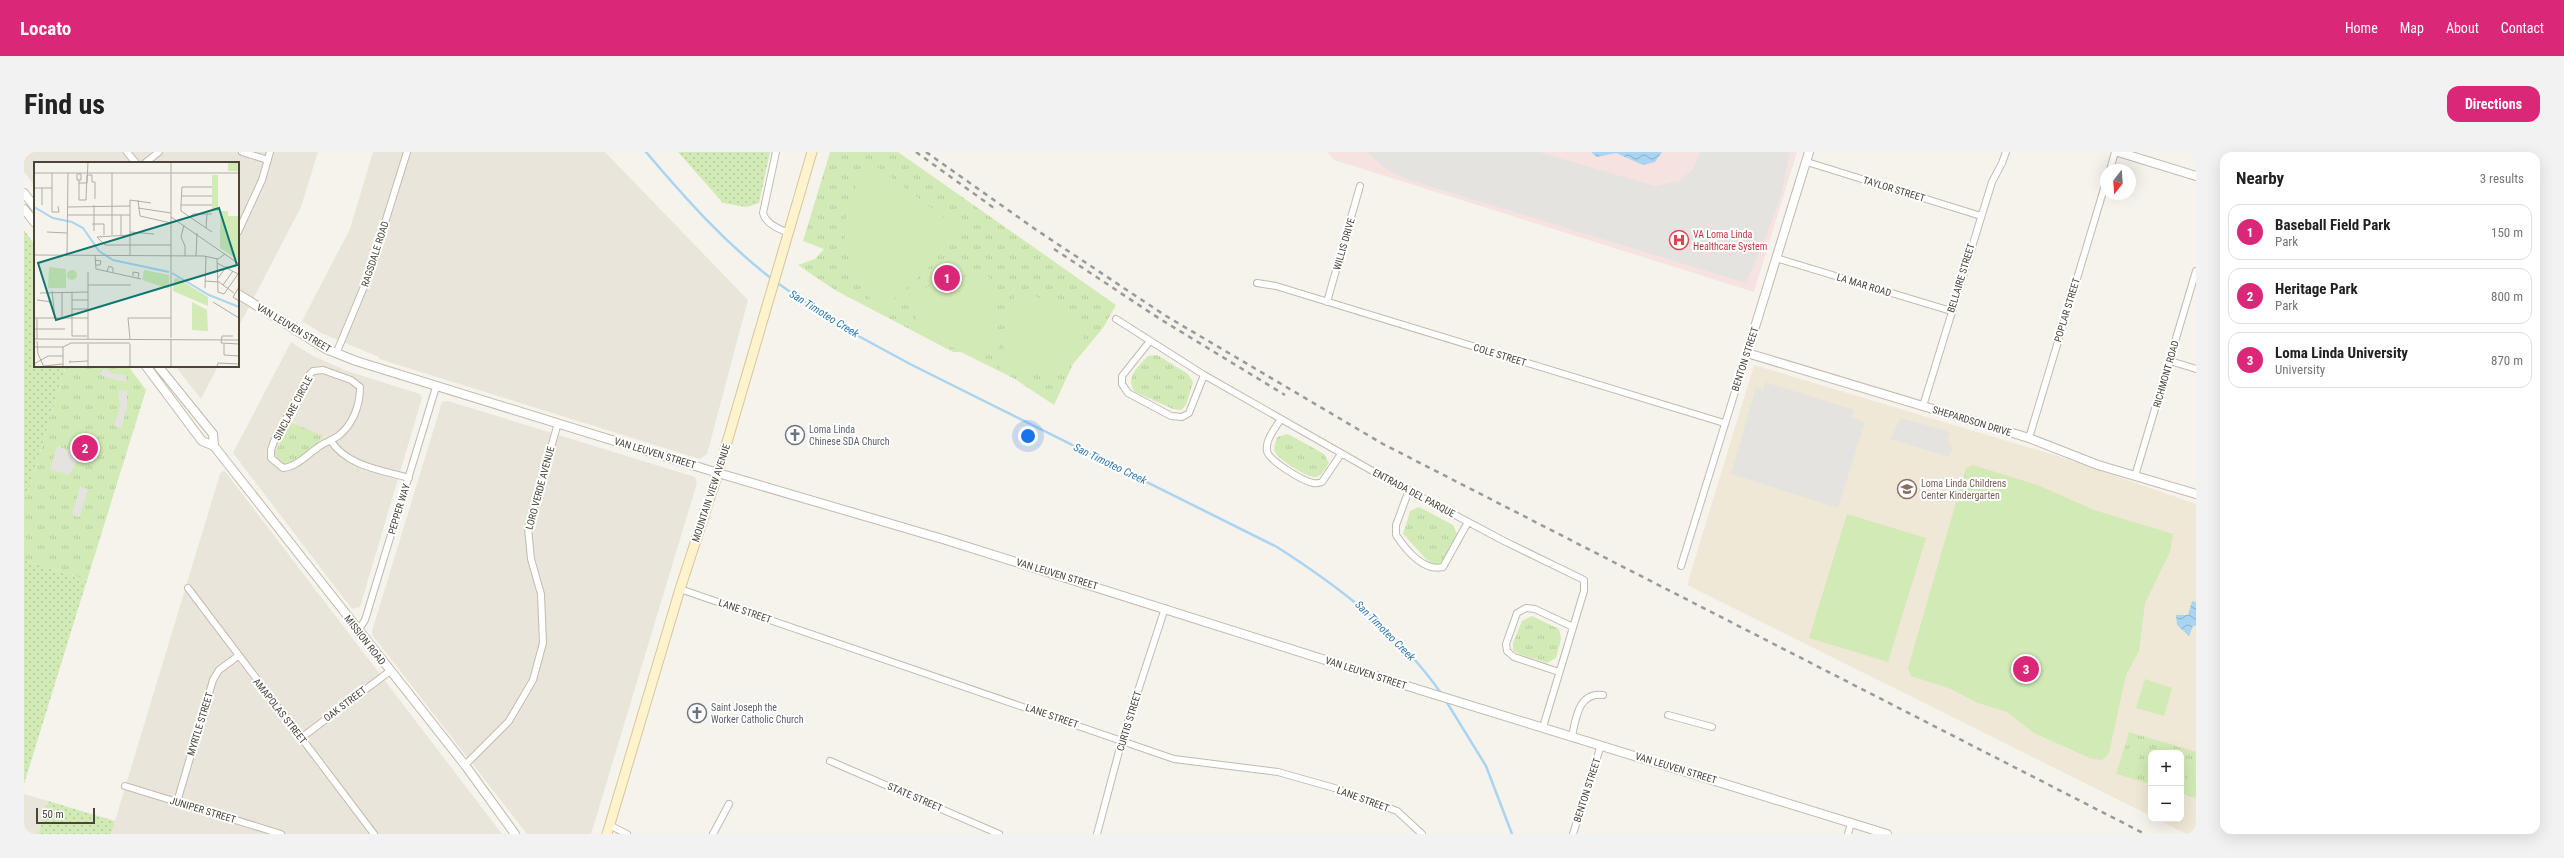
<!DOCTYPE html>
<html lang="en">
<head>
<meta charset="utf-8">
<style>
  body { margin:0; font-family:"Roboto Condensed",sans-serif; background:#f2f2f2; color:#222 }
  .controls { position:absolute; right:12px; bottom:12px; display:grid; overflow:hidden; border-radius:8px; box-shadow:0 4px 16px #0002 }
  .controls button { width:36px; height:36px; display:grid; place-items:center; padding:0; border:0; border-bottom:1px solid #e0e0e0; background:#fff; color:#222; font:20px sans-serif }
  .compass { position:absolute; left:2076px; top:12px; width:36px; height:36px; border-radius:50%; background:#fff; box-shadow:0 4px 16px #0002; rotate:197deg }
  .scale { position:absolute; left:12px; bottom:10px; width:59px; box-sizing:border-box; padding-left:4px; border:2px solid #4b4439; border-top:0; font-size:11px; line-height:14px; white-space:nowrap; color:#4b4439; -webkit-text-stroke:3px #fff; paint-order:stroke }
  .you { position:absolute; left:1004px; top:284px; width:14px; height:14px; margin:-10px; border:3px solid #fff; border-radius:50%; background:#1a73e8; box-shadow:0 0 0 6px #1a73e833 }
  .badge { display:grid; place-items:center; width:26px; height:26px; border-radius:50%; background:#db2777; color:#fff; font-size:13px; font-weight:700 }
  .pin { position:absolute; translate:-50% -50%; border:2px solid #fff; box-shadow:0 1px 4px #0006 }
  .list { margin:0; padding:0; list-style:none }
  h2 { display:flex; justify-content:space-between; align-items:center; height:52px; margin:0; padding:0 16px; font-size:17px }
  h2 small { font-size:13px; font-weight:400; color:#767676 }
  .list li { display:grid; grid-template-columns:26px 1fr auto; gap:12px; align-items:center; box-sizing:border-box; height:56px; margin:0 8px 8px; padding:0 8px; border:1px solid #e0e0e0; border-radius:12px }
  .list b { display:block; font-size:15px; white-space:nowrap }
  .list p { margin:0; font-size:13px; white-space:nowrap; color:#767676 }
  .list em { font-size:13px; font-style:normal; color:#767676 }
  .map { position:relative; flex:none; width:2172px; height:682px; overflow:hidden; border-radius:12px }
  header { display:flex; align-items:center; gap:24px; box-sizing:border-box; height:56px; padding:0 20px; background:#db2777; color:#fff }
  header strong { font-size:19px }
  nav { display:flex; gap:22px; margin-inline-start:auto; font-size:14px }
  .intro { display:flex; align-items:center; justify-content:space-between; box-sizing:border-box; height:96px; padding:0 24px }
  h1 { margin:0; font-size:28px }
  .button { padding:10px 18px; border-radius:12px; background:#db2777; color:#fff; font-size:14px; font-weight:700 }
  main { display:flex; gap:24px; padding:0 24px }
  aside { flex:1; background:#fff; border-radius:12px; box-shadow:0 4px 16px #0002 }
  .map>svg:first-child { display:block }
  .residential { fill:#eae5da }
  .education { fill:#efe8d6 }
  .medical { fill:#f6e3e0 }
  .grass { fill:url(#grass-dots) }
  .park { fill:url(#park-tufts) }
  .pitch { fill:#d2eab5 }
  .parking { fill:#e5e3e0 }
  .water { fill:url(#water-waves) }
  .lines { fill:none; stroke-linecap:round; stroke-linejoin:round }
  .stream { stroke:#a9d4f2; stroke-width:2.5 }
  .minor-casing { stroke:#c2bbae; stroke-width:8 }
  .tertiary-casing { stroke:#c2bbae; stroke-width:10 }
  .secondary-casing { stroke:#d6c79b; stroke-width:11 }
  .minor { stroke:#fff; stroke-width:6 }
  .tertiary { stroke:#fff; stroke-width:8 }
  .secondary { stroke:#fff3cd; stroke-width:9 }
  .rail { stroke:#9a9a9a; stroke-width:2.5; stroke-dasharray:5 5; stroke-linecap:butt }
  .labels { text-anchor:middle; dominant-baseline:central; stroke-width:4; stroke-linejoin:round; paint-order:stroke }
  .street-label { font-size:10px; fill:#4b4439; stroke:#fff }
  .health-label { font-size:10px; fill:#be3a42; stroke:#fff; text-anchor:start }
  .worship-label { font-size:10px; fill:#5b616d; stroke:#fff; text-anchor:start }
  .education-label { font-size:10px; fill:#785e54; stroke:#fff; text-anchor:start }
  .water-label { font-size:11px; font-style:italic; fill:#2e7ab2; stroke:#fff }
  .inset-river { fill:none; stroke:#a9d4f2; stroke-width:2 }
  .inset-road { fill:none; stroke:#b2ada4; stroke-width:1 }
  .view { fill:#0f766e; fill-opacity:0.15; stroke:#0f766e; stroke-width:2 }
  .inset-edge { fill:none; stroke:#4b4439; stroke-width:2 }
</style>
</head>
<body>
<header>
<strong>Locato</strong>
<nav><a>Home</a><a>Map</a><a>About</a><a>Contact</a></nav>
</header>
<div class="intro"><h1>Find us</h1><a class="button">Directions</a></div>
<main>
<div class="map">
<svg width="2172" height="682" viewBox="0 0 2172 682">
  <defs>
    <pattern id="grass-dots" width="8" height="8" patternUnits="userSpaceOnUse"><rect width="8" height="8" fill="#d2eab5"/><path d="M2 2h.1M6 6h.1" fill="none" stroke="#b6ca9c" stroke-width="1.8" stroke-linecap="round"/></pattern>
    <pattern id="park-tufts" width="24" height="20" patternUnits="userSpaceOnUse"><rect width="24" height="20" fill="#d2eab5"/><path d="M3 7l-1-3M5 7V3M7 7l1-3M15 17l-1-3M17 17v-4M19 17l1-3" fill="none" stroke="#b6ca9c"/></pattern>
    <pattern id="water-waves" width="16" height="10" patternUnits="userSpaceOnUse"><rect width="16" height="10" fill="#a9d4f2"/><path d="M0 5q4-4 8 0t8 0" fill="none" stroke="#8caec5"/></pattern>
  </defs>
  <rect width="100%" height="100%" fill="#f6f3ec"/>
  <!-- residential -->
  <path class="residential" d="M0,0H294L277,55L214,176V11H11V34L0,20Z
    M349,0H581L724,148L683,302L676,307L355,207V205L297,181L278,169L326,77Z
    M267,190L289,204L323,219L396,242L398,246L336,455L328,457L209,301Z
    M151,214H194L177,247Z
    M424,249L671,325L673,331L567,682H503L349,484L348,479L418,250Z
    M200,318L478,682H87L196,322Z
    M0,642L24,649L14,682H0Z"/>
  <!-- education -->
  <path class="education" d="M1730,213L2037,305L2172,352V682H2162L2133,667H2157V601H2127V664L1663,433Z"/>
  <!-- medical -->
  <path class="medical" d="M1303,0H1773L1730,140L1310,8Z"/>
  <!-- grass -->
  <path class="grass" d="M654,0H746L735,51L722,55L699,51Z
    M0,78L11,93V214H42L0,354Z
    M0,408L63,428L0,632Z
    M24,649L91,669L87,682H14Z"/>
  <!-- park -->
  <path class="park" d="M806,0H874L1092,153L1079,176L1049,212L1030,253L991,227L937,200H929L811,138L774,113L791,107L800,97L779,89Z
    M1133,203L1164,222L1169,230L1162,253L1157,258L1149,257L1111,240C1100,226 1115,214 1124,204Z
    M42,214H104L122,238L63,428L0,408V354Z
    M266,270L299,284C293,294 273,311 261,312L254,308L251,301Z
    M1264,282L1300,302L1305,311C1301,316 1299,323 1292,325C1285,327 1254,307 1251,300C1249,295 1252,290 1253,285Z
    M1395,355L1429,373L1433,382L1421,408L1414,413L1405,410L1379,382L1386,359Z
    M1508,464L1535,477L1537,487L1532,506L1523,511L1495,502L1489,498V491L1498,469Z
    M2105,580L2172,600V646L2157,641V601H2127V632L2092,622Z"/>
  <!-- pitch -->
  <path class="pitch" d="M847,10L934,76L933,83L899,121L857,159C813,112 808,62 847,10Z
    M960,119C975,130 974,183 975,202C948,202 910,197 894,170C889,161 886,150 883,141Z
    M998,140L1022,148L1031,156L1067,170C1056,195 1039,218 1009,222C999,223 986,218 975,217L990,145Z
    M1949,313L2016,334L2070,358L2149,382L2146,400L2121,451L2115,499L2102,523L2085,601L2078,608L2068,607L2010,581L1983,560L1954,551L1927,537L1887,524L1884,516L1942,316Z
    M1823,362L1902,386L1864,510L1785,486Z
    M2121,527L2148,536L2140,564L2112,556Z
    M2107,588L2119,592L2111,619L2099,615Z
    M2169,607L2172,608V637L2161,634Z"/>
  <!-- parking -->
  <path class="parking" d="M1342,0H1515L1631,34L1655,29L1669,17L1676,0H1766L1757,43L1743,82L1722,131L1392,30L1366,20Z
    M80,217L90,222L102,223V230L81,225L76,222Z
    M1741,230L1830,258L1828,266L1841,270L1814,356L1707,322L1732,235L1739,238Z
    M103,238V256L97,276L90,274L96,254L94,239Z
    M1877,266L1926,280L1924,287L1928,298L1925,305L1866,287Z
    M33,294L57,302L45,323L26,317Z
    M56,335L64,337L56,365L48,363Z"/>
  <!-- water -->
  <path class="water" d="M1567,0H1638L1631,10L1619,13L1592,1L1573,5Z
    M2168,449L2172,450V474H2169L2165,484L2153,473L2152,463H2164Z"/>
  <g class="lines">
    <!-- stream -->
    <path class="stream" d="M622,0C661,46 700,90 748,127
      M752,130L816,174L886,212L1253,395C1317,436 1373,479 1417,541
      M1422,549L1462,614L1488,682"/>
    <defs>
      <path id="minor" d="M103,0L112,11
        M218,0L244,8
        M752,0L739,61C742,72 755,77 765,81
        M1783,10L1957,64
        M121,11L135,0
        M2086,18L2091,0
        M214,80L238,28L246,0
        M1752,106L1927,159
        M1233,131L1252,134L1700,271
        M1303,150L1336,34
        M1092,167L1180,223L1352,321L1480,389L1560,428V439L1519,575
        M1126,189L1098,224V232L1104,241L1147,264L1158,265L1165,261L1180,223
        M312,202L344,125L383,0
        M2146,209L2172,217
        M299,218L327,228L336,235C336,253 329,273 314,284C307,289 299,291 293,296C282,304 272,315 259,316L247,306V298L250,289L285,223L289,219Z
        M1899,254L1968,30L1978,11L1982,0
        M1256,268C1251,277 1241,288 1243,299C1245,309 1279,329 1289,331C1292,332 1295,331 1298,330L1317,302
        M2005,286L2082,30
        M307,289C323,314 357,318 385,326
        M2111,324L2172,119
        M1385,338L1372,373V383C1382,398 1399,420 1419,415L1444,370
        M1657,414L1723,201
        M164,436L350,682
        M656,437L1150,607L1254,620L1314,637L1373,659L1398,682
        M334,479L341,468L412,235
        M1535,520L1490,505L1483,499L1482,492L1493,461L1502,456L1511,457L1549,475
        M1644,563L1688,575
        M1548,584C1552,565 1555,540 1579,543
        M277,586L366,519
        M806,609L975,682
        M441,613L485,569L509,528L519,491L517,442L507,407L504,376L534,271
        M101,634L257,682
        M153,650L189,528L195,518L214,504
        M585,673L603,682
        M689,682L705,652
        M1073,682L1098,588L1141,456
        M1549,682L1577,593
        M1824,682L1827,671"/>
      <path id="tertiary" d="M1785,0L1723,201L2005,286L2074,313L2172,342
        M2094,0L2172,24
        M0,41L11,55
        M0,57L11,71
        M214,142L302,197L332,209L694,321L922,388L1393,537L1863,682
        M122,214L178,289L190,294
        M134,214L189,282L190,294L197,303L441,613L491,682"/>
      <path id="secondary" d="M583,682L656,437L694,321L788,0"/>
    </defs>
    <!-- minor casing -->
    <use href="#minor" class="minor-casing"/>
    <!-- tertiary casing -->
    <use href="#tertiary" class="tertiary-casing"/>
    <!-- secondary casing -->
    <use href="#secondary" class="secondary-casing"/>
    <!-- minor -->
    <use href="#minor" class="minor"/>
    <!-- tertiary -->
    <use href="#tertiary" class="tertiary"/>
    <!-- secondary -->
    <use href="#secondary" class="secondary"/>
    <!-- rail -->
    <path class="rail" d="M892,0L970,56
      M902,0L1011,77L1142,164L1359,292L2121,682
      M1030,97L1136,167L1261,243"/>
  </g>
  <!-- icons -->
  <defs>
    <symbol id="hospital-ring" viewBox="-11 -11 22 22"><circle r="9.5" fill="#fff" stroke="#e0444e" stroke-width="1.5"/><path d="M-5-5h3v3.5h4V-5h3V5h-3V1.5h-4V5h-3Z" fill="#e0444e"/></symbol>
    <symbol id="church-ring" viewBox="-11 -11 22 22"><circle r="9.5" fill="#fff" stroke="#6b7280" stroke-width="1.5"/><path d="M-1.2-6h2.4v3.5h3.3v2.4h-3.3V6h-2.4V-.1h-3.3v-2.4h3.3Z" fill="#6b7280"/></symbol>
    <symbol id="school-ring" viewBox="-11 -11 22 22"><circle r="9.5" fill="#fff" stroke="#8d6e63" stroke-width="1.5"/><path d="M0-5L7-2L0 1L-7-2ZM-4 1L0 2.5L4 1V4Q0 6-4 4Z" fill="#8d6e63"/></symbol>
  </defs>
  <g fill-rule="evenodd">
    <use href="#hospital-ring" x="1644" y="77" width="22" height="22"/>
    <use href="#church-ring" x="760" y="272" width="22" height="22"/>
    <use href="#school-ring" x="1872" y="326" width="22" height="22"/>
    <use href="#church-ring" x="662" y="550" width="22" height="22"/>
  </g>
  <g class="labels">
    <!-- street labels -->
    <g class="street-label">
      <text transform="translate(1870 37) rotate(17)">TAYLOR STREET</text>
      <text transform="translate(1320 92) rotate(-74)">WILLIS DRIVE</text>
      <text transform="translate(351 102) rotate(-72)">RAGSDALE ROAD</text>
      <text transform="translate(1937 126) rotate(-73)">BELLAIRE STREET</text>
      <text transform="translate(1840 133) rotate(17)">LA MAR ROAD</text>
      <text transform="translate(2043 158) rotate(-73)">POPLAR STREET</text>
      <text transform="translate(270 176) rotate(31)">VAN LEUVEN STREET</text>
      <text transform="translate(1476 203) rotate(17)">COLE STREET</text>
      <text transform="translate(1721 207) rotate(-72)">BENTON STREET</text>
      <text transform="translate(2142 222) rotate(-74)">RICHMONT ROAD</text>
      <text transform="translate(269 256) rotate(-62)">SINCLARE CIRCLE</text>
      <text transform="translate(1948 269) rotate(17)">SHEPARDSON DRIVE</text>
      <text transform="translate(631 301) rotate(17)">VAN LEUVEN STREET</text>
      <text transform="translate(516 336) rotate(-75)">LORO VERDE AVENUE</text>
      <text transform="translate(687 341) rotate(-72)">MOUNTAIN VIEW AVENUE</text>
      <text transform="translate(1390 341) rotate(28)">ENTRADA DEL PARQUE</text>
      <text transform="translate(375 357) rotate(-73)">PEPPER WAY</text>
      <text transform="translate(1033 422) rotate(17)">VAN LEUVEN STREET</text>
      <text transform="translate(721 459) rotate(19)">LANE STREET</text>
      <text transform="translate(341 488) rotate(52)">MISSION ROAD</text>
      <text transform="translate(1342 521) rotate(18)">VAN LEUVEN STREET</text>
      <text transform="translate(321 552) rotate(-37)">OAK STREET</text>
      <text transform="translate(256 559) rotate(52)">AMAPOLAS STREET</text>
      <text transform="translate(1028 564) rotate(19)">LANE STREET</text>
      <text transform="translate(1105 569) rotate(-73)">CURTIS STREET</text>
      <text transform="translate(176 572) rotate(-73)">MYRTLE STREET</text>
      <text transform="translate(1652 616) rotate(17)">VAN LEUVEN STREET</text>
      <text transform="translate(1563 638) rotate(-72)">BENTON STREET</text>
      <text transform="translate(891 645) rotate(23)">STATE STREET</text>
      <text transform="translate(1339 647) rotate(20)">LANE STREET</text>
      <text transform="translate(179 658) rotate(17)">JUNIPER STREET</text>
    </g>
    <!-- health labels -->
    <g class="health-label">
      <text x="1669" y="82">VA Loma Linda<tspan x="1669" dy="12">Healthcare System</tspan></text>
    </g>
    <!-- worship labels -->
    <g class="worship-label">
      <text x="785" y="277">Loma Linda<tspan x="785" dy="12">Chinese SDA Church</tspan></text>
      <text x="687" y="555">Saint Joseph the<tspan x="687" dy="12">Worker Catholic Church</tspan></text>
    </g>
    <!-- education labels -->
    <g class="education-label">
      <text x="1897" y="331">Loma Linda Childrens<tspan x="1897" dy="12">Center Kindergarten</tspan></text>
    </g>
    <!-- water labels -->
    <g class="water-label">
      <text transform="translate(800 162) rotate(32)">San Timoteo Creek</text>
      <text transform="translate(1086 312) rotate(26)">San Timoteo Creek</text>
      <text transform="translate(1361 479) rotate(45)">San Timoteo Creek</text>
    </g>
  </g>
  <!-- overview -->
  <g transform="translate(10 10)">
    <rect width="205" height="205" fill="#f6f3ec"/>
    <path d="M194,0H205V9H194ZM178,13H184V49H178ZM187,49H194V54H205V99L194,91V69H186ZM143,116L174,135V144L139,129L140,117ZM158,140L173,148L174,169L158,168Z" fill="#d2eab5"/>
    <path d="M186,69H194V91L186,86ZM110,108L135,113V127L108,118Z" fill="#d2eab5"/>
    <path d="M15,105L32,107V126H14ZM33 113a5 5 0 1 1 10 0a5 5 0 1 1-10 0ZM113,110L129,112L133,118L132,123L123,120L125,114L120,117L116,112V116H109Z" fill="#d2eab5"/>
    <path class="inset-river" d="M0,45L19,56L38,60L49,66L65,89L79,98L135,110M138,111L175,133L205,145"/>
    <path class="inset-road" d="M137,0V176M0,11H205M18,11V50H25L24,44M43,12H47V18H43ZM53,13H58V20H61V37M45,18V38H52L53,13M45,21H53L54,0M178,25H148L147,43V49L178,70M0,26H18M8,26V43M147,34H178M104,38L106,54M60,43V69M147,43H178M34,45L96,44M104,46L137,51M34,53H96M87,53V73M106,54L137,61M137,55L205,102M156,55L159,52H178M58,62H70V73M150,63L147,75L151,84V94M172,66L173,52M13,70L33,71M96,70L120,72M78,73V11M96,73L63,75L71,83H137M0,93L170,94L184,97L191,92M33,93L34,11M61,93L62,107L107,117M96,94V38L117,41M162,94L163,71M183,97L184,130L190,132L204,112M61,98L67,99L66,103H62M183,101L204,112M73,109L75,104L79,106V110M54,110V177M99,114V110L105,111L104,116M184,116L193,104M171,119L185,120L200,131M54,123H97M189,123L199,109M205,125L199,135L205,139M171,126L172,94M18,129L21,156M28,130V156M38,130V174H53M6,131L54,130M3,138L18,140M38,138H54M179,140L205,156M38,147H54M0,156H54M0,167H31M199,174H188L187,181L205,182M0,177L205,178M3,177V156M96,177L94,156H137M137,178V205M3,179L4,192L10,205M54,182V205M190,182V193L205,194M0,185H29L37,181H96M37,199L35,200L54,199M0,202L14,194H29M10,204L29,202M29,205V185M96,205V182M152,205H167M183,205L184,201L205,202"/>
    <path class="view" d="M185,46L203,103L22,158L4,101Z"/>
    <rect width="205" height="205" class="inset-edge"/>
  </g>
</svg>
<div class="controls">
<button>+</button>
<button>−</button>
</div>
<svg class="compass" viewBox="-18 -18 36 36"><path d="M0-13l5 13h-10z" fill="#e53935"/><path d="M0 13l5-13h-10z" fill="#767676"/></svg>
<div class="scale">50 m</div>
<div class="you"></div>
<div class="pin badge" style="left:923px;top:126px">1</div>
<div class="pin badge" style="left:61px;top:296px">2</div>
<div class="pin badge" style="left:2002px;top:517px">3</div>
</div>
<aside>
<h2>Nearby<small>3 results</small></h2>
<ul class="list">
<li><span class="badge">1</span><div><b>Baseball Field Park</b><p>Park</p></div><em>150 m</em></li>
<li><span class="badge">2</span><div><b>Heritage Park</b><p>Park</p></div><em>800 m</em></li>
<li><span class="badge">3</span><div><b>Loma Linda University</b><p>University</p></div><em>870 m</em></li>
</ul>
</aside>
</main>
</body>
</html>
